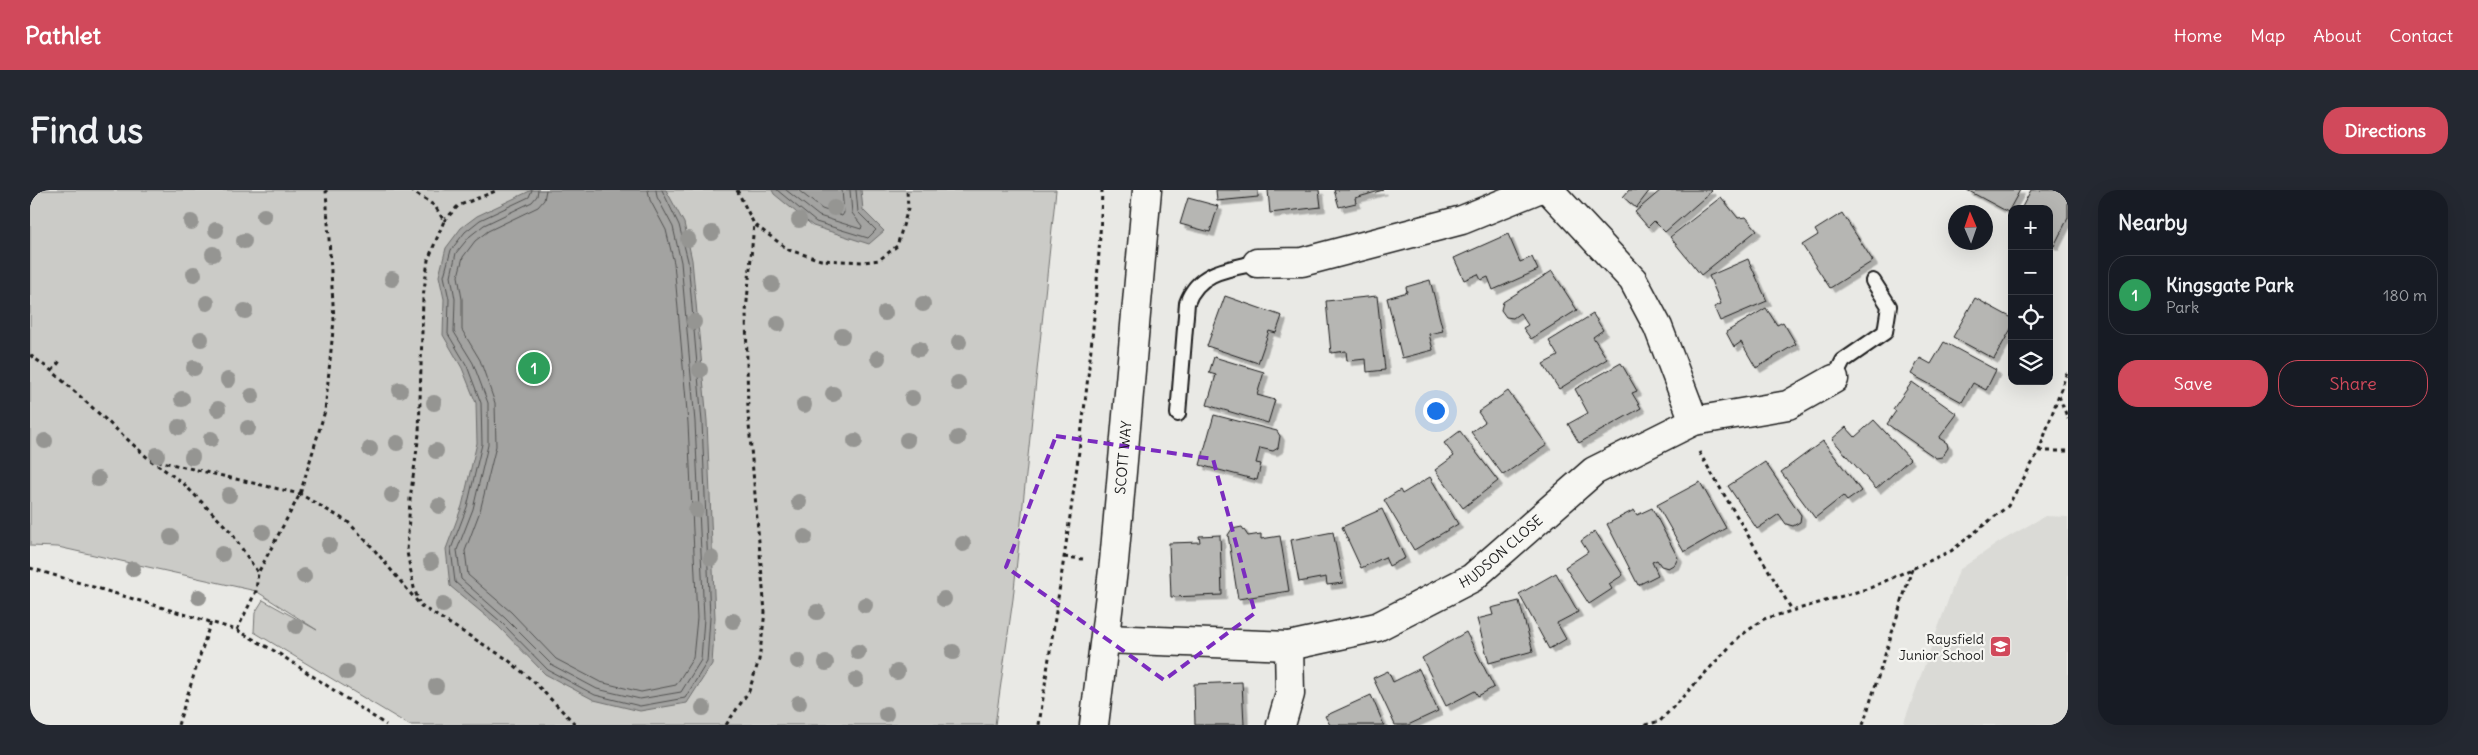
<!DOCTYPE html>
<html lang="en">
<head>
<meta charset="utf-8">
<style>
  body { margin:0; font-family:Delius,sans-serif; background:#242831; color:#f1f3f6 }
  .controls { position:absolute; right:15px; top:15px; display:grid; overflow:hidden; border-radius:10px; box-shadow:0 5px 20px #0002 }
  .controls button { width:45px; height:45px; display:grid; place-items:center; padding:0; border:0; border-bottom:1px solid #363941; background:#171b24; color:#f1f3f6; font:25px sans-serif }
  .compass { position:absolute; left:1918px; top:15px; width:45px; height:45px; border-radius:50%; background:#171b24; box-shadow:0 5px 20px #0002; rotate:358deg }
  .you { position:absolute; left:1405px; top:220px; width:18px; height:18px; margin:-12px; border:4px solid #fff; border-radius:50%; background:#1a73e8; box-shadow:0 0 0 8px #1a73e833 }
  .badge { display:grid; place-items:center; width:32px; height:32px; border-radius:50%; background:#d1495b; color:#fff; font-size:16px; font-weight:700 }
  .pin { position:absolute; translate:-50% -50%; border:2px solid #fff; box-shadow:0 1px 5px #0006 }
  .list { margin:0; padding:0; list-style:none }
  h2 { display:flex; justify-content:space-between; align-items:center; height:65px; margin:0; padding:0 20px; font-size:21px }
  h2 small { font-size:16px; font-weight:400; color:#9ea1a6 }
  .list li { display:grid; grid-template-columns:32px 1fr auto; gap:15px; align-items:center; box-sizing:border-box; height:80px; margin:0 10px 10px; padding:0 10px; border:1px solid #363941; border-radius:20px }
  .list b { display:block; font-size:19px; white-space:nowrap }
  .list p { margin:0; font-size:16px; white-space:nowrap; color:#9ea1a6 }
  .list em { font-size:16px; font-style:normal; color:#9ea1a6 }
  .actions { display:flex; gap:10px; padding:15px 20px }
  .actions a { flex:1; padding:11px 0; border:1px solid #d1495b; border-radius:20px; text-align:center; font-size:18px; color:#d1495b }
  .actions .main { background:#d1495b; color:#fff }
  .icon { flex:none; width:28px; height:28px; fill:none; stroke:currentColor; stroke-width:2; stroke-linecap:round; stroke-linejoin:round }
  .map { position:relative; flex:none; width:2038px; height:535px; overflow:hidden; border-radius:20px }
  header { display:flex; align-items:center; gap:30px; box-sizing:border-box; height:70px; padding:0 25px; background:#d1495b; color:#fff }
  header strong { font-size:24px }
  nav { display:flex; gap:28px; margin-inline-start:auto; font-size:18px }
  .intro { display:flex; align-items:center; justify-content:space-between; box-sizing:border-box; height:120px; padding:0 30px }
  h1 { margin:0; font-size:35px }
  .button { padding:12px 22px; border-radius:20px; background:#d1495b; color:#fff; font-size:18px; font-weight:700 }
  main { display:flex; gap:30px; padding:0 30px }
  aside { flex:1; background:#171b24; border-radius:20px; box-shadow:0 5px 20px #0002 }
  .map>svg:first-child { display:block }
  .built { fill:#dadad6 }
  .green { fill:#cbcbc7; stroke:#747472 }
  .water { fill:#a3a3a1; stroke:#6d6d6c }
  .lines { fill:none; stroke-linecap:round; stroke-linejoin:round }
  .shore { stroke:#525251; stroke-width:1 }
  .building { fill:#b6b6b3; stroke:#1c1c1c; filter:url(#shadow) }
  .lane-casing { stroke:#1c1c1c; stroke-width:18 }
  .street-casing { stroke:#1c1c1c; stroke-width:31 }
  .secondary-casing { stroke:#1c1c1c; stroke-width:31 }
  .path { stroke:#1c1c1c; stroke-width:3; stroke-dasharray:4 4; stroke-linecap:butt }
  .lane { stroke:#f6f6f2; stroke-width:14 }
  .street { stroke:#f6f6f2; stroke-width:28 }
  .secondary { stroke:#f6f6f2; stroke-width:28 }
  .tree { fill:#959592 }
  .marked { fill:none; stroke:#7b2cbf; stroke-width:4; stroke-dasharray:10 6; stroke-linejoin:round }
  .labels { text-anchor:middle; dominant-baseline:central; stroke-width:4.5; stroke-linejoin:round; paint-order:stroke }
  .street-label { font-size:14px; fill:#1c1c1c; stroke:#f6f6f2 }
  .poi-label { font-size:14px; fill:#1c1c1c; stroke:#f6f6f2; text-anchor:end }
</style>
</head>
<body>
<header>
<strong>Pathlet</strong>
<nav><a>Home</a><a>Map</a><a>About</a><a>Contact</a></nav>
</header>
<div class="intro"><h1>Find us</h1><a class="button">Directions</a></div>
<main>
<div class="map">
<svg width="2038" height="535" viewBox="0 0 2038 535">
  <defs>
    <filter id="shadow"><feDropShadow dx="4.5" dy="4.5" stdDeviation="0" flood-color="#0004"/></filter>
  </defs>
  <rect width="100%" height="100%" fill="#e9e9e5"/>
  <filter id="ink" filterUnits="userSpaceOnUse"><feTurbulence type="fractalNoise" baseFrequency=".02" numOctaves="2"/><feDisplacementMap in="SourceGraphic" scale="10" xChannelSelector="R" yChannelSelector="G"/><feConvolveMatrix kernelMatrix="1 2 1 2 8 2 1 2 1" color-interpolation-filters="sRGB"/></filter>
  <g filter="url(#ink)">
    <!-- built -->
    <path class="built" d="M2015,326L2038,327V535H1873L1929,380L1968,353Z"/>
    <!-- green -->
    <path class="green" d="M0,0H1026L983,409L965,535H379L224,442L225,423L233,410L287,440L226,401L28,357L0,356Z"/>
    <!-- water -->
    <path class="water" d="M502,0H636L654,33L662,70L677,231L685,428L682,474L657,513L610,521L564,510L515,484L468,436L420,396L416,359L432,316L447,253L446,213L432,178L413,145L414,109L409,86L416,58L431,38L447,26Z
      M742,0H831L833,20L854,41L839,54L783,36L744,4Z"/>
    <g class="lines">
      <!-- shore -->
      <path class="shore" d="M502,0L499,7L450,30L435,42L421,60L414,86L419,109L418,144L437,176L451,213L452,254L437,317L421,359L425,392L471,432L518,480L565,505L610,516L655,508L677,472L680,428L672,232L658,71L649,35L632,0
        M508,0L507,6L502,12L454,35L440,46L426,63L421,86L425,109L424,142L443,173L458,213V255L443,319L427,360L431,389L475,428L522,475L567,499L610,509L651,502L671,470L674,428L665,232L651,72L643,37L627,7L626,0
        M516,0L514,10L508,17L458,41L445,51L433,67L428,86L432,109V140L450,170L465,213L466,256L450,321L435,361L438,385L481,422L526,469L570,492L611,502L646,495L663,468L667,428L658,233L644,73L636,40L620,10L618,0
        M747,0L786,32L838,48L846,40L828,22L826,0
        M756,0L789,26L831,39L832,36L822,23L820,0
        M768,0L792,19L812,26L814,23L812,0"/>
    </g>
    <!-- building -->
    <path class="building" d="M1186,0H1228V7L1187,11Z
      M1238,0H1289L1291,17L1240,23Z
      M1304,0H1353L1325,8L1326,13L1309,17Z
      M1599,0H1620L1606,18L1593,7Z
      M1631,0H1681L1682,1L1635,42L1624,31L1618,37L1605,22Z
      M1937,0H1990L1978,22Z
      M2001,0H2038V28L2024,56L2019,53V19H1991Z
      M1691,7L1708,28L1716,27L1727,40L1671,85L1640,47Z
      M1158,8L1188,16L1180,42L1150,34Z
      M1812,23L1843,71L1800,98L1772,55L1788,45L1785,40Z
      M1478,44L1490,72L1502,67L1508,80L1463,100L1458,87L1451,90L1448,84L1434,90L1424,68Z
      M1718,69L1737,111L1690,131L1684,117L1691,114L1679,86Z
      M1522,81L1547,120L1501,149L1493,138L1498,135L1490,123L1483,128L1476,127L1471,120L1473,112Z
      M1400,90L1413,141L1399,144L1403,160L1372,168L1357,108L1377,102L1376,97Z
      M1195,106L1252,126L1246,143L1239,141L1228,173L1177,156Z
      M1347,106L1355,180L1337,182L1336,169L1317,171L1316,161L1301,163L1296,111Z
      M1945,108L1982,128V137L1964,169L1923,147Z
      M1736,118L1747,135L1753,132L1766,154L1726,178L1711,152L1704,157L1696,142Z
      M1563,124L1573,140L1563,147L1577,169L1529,199L1513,174L1528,166L1519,151Z
      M1914,152L1966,180L1956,200L1943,193L1932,212L1881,184L1890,168L1901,174Z
      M1184,167L1234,182L1227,205L1245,210L1238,233L1177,215L1186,185L1179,183Z
      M1591,173L1607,201L1602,203L1611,218L1549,253L1538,234L1558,223L1545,199Z
      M1882,192L1927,224L1909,248L1917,253L1918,258L1912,267L1906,268L1857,234L1866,221L1863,219Z
      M1478,201L1517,255L1473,285L1441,242L1455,232L1448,222Z
      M1184,225L1247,241L1250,246L1248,258L1243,261L1230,258L1226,273L1231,274L1227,290L1170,275Z
      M1844,230L1880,269L1846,299L1802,249L1816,237L1825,247Z
      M1430,241L1468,291L1433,318L1405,280L1424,266L1414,253Z
      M1793,251L1831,301L1817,311L1813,306L1785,328L1751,282Z
      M1735,272L1771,325L1770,332L1763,336L1756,334L1749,324L1727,339L1698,296Z
      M1400,287L1428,334L1384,360L1354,310L1370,300L1372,304Z
      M1670,292L1696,338L1654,362L1627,315Z
      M1622,318L1648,368L1645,374L1638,378L1631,376L1627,370L1622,372L1628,385L1608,395L1577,334L1604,320L1607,325Z
      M1352,319L1375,368L1359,376L1355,367L1331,378L1312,337Z
      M1212,337L1218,346L1231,344V349L1250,346L1259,401L1208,409L1198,345L1202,339Z
      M1565,341L1593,385L1579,394L1582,399L1559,414L1535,377L1558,362L1551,351Z
      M1303,342L1313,393L1297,395L1296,387L1269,392L1261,350Z
      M1190,345L1192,405L1141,407L1139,353L1170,352L1169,346Z
      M1526,383L1548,422L1527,433L1536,449L1519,459L1489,404Z
      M1489,411L1503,461L1459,473L1447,429L1463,425L1461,418Z
      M1436,442L1464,497L1448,506L1445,501L1416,516L1392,468Z
      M1389,479L1408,521L1378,535H1365L1343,488L1358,481L1363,492Z
      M1212,492L1214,535H1165L1164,494Z
      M1341,505L1354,535H1300L1295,526Z"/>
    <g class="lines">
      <defs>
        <path id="lane" d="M1804,189L1813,171L1855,142L1859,116L1843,91
          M1148,224L1157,113C1168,82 1197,79 1227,73"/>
        <g id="street">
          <path d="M1519,0L1603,90L1628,137L1664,231"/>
          <path d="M1227,73L1272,72L1432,30L1506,0"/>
          <path id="s1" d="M1075,449L1259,456L1347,437L1442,388L1564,281L1664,231L1758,215L1804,189"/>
          <path d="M1251,535L1260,504L1259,456"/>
        </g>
        <g id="secondary">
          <path id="s2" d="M1064,535L1084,372L1117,0"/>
        </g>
      </defs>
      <!-- lane casing -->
      <use href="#lane" class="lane-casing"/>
      <!-- street casing -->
      <use href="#street" class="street-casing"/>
      <!-- secondary casing -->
      <use href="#secondary" class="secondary-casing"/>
      <!-- path -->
      <path class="path" d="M380,0L405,16L414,31L398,70L393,108L389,244L380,309L377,362L384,398L389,412
        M707,0L724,34L759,60L791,70L833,72L849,70L867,56L878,19L877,0
        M414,31L428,16L468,0
        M0,165L22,181L119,269L153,293L201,342L228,383L270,304L295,221L304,130L296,0
        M22,181L30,171
        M2029,206L2038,229
        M2009,261H2038
        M1669,262L1762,420
        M120,269L270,304L318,332L342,357L391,416L477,469L504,492L546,535
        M1034,367L1053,369
        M0,378L207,440L248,463L356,535
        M207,440L226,401L228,383
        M148,535L181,431
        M696,535L719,501L729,470L735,422L718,223L716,122L724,34
        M1009,535C1035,357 1066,180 1072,0
        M1615,535L1630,531L1709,447L1734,429L1840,398L1921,361L1978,316L2009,261L2038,179
        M1833,535L1882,379"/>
      <!-- lane -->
      <use href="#lane" class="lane"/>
      <!-- street -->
      <use href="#street" class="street"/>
      <!-- secondary -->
      <use href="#secondary" class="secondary"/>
    </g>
    <!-- trees -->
    <g class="tree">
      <circle cx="804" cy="18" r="8"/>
      <circle cx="234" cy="26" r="8"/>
      <circle cx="769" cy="30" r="8"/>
      <circle cx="161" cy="32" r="8"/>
      <circle cx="186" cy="40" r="8"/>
      <circle cx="682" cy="43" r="8"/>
      <circle cx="658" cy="49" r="8"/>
      <circle cx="214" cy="51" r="8"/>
      <circle cx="183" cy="64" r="8"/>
      <circle cx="164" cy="84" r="8"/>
      <circle cx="362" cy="89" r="8"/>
      <circle cx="742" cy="94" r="8"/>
      <circle cx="177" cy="113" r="8"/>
      <circle cx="893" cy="114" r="8"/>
      <circle cx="215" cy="121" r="8"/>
      <circle cx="855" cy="123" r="8"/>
      <circle cx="664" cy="132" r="8"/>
      <circle cx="748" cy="134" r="8"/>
      <circle cx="812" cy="146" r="8"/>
      <circle cx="171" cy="149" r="8"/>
      <circle cx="929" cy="152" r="8"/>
      <circle cx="889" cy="159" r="8"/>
      <circle cx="848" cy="168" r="8"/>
      <circle cx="164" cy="178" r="8"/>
      <circle cx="670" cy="180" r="8"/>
      <circle cx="198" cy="190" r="8"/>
      <circle cx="928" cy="193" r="8"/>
      <circle cx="370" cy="200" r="8"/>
      <circle cx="803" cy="204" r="8"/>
      <circle cx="222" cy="206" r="8"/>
      <circle cx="882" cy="208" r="8"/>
      <circle cx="152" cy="209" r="8"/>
      <circle cx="404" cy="213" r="8"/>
      <circle cx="774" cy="215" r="8"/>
      <circle cx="188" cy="219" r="8"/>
      <circle cx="149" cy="237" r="8"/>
      <circle cx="218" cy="238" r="8"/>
      <circle cx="928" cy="248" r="8"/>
      <circle cx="181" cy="249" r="8"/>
      <circle cx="877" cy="250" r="8"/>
      <circle cx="15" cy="251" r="8"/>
      <circle cx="825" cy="251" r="8"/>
      <circle cx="367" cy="253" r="8"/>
      <circle cx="340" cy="259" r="8"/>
      <circle cx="406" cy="261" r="8"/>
      <circle cx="127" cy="265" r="8"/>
      <circle cx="162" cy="267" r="8"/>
      <circle cx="68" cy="289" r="8"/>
      <circle cx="199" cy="305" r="8"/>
      <circle cx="362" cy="305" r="8"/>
      <circle cx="769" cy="312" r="8"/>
      <circle cx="409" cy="316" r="8"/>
      <circle cx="666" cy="320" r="8"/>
      <circle cx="233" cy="342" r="8"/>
      <circle cx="141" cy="347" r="8"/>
      <circle cx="775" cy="347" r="8"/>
      <circle cx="933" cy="354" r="8"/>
      <circle cx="299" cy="355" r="8"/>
      <circle cx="192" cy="364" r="8"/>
      <circle cx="681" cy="368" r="8"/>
      <circle cx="401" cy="372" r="8"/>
      <circle cx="103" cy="379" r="8"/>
      <circle cx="274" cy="386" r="8"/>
      <circle cx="169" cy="407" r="8"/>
      <circle cx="914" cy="409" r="8"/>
      <circle cx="413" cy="415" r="8"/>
      <circle cx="835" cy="415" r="8"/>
      <circle cx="787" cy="422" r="8"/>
      <circle cx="703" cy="431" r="8"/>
      <circle cx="266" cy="436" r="8"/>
      <circle cx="828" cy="462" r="8"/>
      <circle cx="923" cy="462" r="8"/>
      <circle cx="768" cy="471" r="8"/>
      <circle cx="796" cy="473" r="8"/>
      <circle cx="317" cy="482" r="8"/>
      <circle cx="867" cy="482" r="8"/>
      <circle cx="826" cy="490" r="8"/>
      <circle cx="406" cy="496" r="8"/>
      <circle cx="769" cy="513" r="8"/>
      <circle cx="673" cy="518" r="8"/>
      <circle cx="856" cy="524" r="8"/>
    </g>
  </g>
  <!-- marked area -->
  <path class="marked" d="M1026,246L1183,269L1225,423L1134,490L976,377Z"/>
  <!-- icons -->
  <defs>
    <symbol id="school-square" viewBox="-11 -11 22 22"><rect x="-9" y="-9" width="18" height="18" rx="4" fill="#d1495b" stroke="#f6f6f2"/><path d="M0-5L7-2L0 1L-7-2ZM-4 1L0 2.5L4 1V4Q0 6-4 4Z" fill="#fff"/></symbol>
  </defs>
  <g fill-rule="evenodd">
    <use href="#school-square" x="1958" y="444" width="25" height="25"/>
  </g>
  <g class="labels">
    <!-- street labels -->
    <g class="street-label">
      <text stroke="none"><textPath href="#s2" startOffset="269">SCOTT WAY</textPath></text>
      <text stroke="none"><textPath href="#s1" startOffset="420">HUDSON CLOSE</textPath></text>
    </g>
    <!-- poi labels -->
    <g class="poi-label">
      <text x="1954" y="449">Raysfield<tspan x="1954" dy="16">Junior School</tspan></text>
    </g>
  </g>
</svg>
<div class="controls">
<button>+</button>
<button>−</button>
<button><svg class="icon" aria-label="locate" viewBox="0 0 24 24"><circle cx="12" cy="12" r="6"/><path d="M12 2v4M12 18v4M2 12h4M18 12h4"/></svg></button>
<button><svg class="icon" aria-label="layers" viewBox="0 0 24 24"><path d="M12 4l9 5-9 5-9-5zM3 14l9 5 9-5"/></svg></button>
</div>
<svg class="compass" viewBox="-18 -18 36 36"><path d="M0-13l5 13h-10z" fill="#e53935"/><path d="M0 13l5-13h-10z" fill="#9ea1a6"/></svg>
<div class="you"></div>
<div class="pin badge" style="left:504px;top:178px;background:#2e9e5b">1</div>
</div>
<aside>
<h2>Nearby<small></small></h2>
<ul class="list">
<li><span class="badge" style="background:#2e9e5b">1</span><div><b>Kingsgate Park</b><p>Park</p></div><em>180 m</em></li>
</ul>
<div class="actions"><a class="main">Save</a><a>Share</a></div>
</aside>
</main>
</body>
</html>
